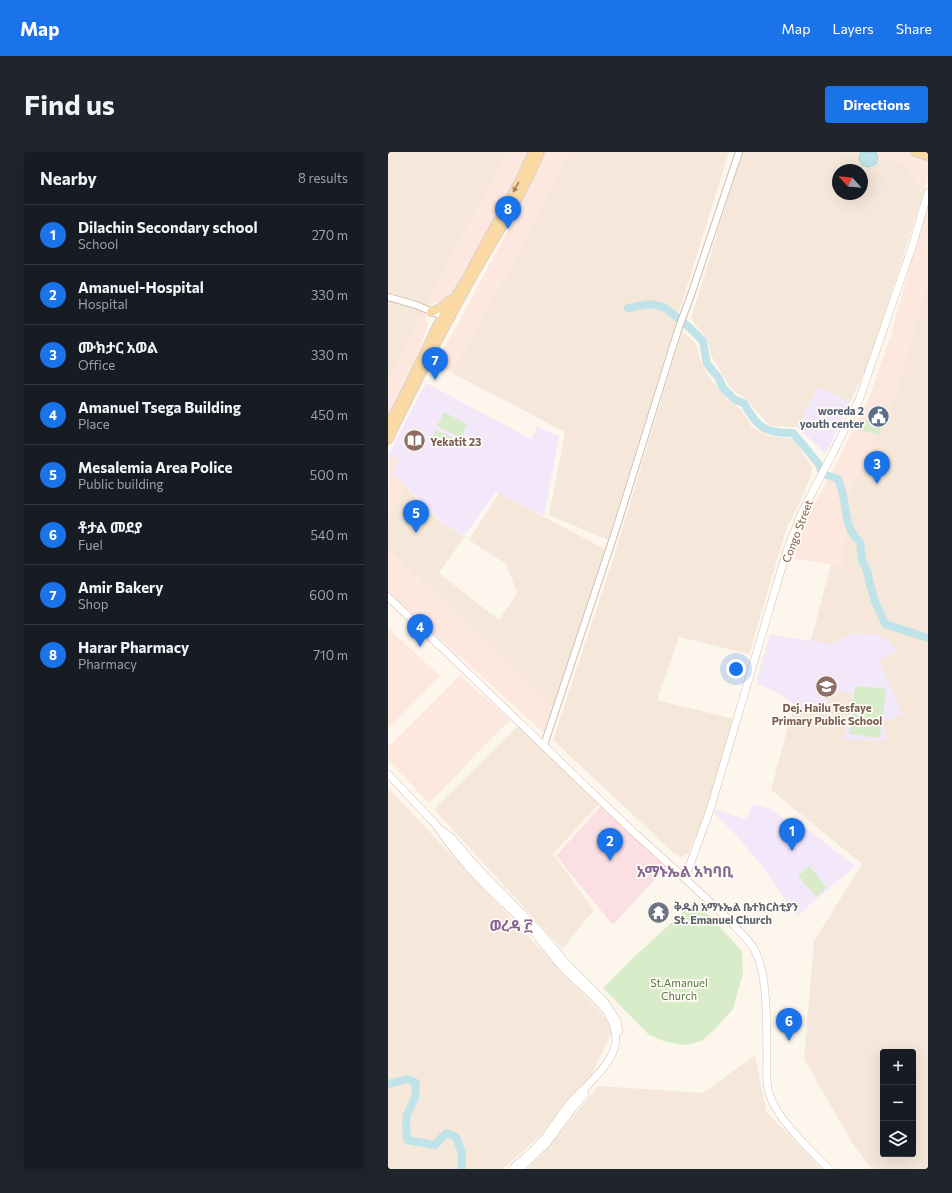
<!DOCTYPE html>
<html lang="en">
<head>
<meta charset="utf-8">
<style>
  body { margin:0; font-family:Commissioner,"Noto Sans Ethiopic",sans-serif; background:#20242c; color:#f1f3f6 }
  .controls { position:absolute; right:12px; bottom:12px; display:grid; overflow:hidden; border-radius:4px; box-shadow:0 4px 16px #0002 }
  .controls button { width:36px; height:36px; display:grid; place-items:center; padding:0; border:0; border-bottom:1px solid #363941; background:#171b24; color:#f1f3f6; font:20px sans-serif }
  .compass { position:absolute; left:444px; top:12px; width:36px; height:36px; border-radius:50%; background:#171b24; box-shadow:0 4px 16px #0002; rotate:296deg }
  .you { position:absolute; left:348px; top:517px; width:14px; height:14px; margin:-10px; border:3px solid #fff; border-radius:50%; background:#1a73e8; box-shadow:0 0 0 6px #1a73e833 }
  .badge { display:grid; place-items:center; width:26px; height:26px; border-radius:50%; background:#1a73e8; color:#fff; font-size:13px; font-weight:700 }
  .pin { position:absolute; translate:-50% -33px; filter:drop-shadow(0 1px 2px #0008) }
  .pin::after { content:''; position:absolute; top:21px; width:14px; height:12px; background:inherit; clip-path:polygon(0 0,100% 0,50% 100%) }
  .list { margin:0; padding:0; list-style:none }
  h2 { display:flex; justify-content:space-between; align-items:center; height:52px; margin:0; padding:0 16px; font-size:17px }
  h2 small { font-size:13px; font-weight:400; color:#9ea1a6 }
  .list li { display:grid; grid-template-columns:26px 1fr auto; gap:12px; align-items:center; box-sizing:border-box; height:60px; padding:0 16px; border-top:1px solid #363941 }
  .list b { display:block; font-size:15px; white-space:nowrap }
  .list p { margin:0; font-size:13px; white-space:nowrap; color:#9ea1a6 }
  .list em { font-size:13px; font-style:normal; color:#9ea1a6 }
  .icon { flex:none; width:22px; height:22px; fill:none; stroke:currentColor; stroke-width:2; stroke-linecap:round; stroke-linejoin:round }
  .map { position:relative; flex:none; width:540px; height:1017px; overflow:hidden; border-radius:4px }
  header { display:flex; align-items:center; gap:24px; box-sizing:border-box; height:56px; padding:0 20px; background:#1a73e8; color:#fff }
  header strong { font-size:19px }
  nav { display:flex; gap:22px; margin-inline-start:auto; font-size:14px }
  .intro { display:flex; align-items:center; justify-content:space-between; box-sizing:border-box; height:96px; padding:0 24px }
  h1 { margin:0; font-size:28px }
  .button { padding:10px 18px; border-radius:4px; background:#1a73e8; color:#fff; font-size:14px; font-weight:700 }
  main { display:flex; gap:24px; padding:0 24px }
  aside { flex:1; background:#171b24; border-radius:4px; box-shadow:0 4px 16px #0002 }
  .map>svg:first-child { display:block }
  .residential { fill:#f5e8da; fill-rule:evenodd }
  .commercial { fill:#fde8e0 }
  .education { fill:#f3e8fa }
  .medical { fill:#fbdfe3 }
  .green { fill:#d8ecc9 }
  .water { fill:#bfe3e8; stroke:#a5d3da }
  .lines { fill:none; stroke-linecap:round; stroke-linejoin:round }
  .river { stroke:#bfe3e8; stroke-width:8 }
  .tertiary-casing { stroke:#d1beb0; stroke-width:8 }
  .secondary-casing { stroke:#d6c0b0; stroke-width:8 }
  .primary-casing { stroke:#dad1cd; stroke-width:10 }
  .tertiary { stroke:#fff; stroke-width:6 }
  .secondary { stroke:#fff; stroke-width:7 }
  .primary { stroke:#fbd9a5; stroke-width:8 }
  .oneway { fill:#a18267 }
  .labels { text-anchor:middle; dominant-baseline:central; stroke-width:3.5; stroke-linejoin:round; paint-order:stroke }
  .service-label { font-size:11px; font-weight:bold; fill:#4e5e75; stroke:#fffaf3; text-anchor:end }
  .education-label { font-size:11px; font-weight:bold; fill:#785e54; stroke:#fffaf3; text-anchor:start }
  .street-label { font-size:11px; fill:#7a5c4d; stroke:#fffaf3 }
  .worship-label { font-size:11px; font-weight:bold; fill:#5b616d; stroke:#fffaf3; text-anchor:start }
  .park-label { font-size:11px; fill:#537a41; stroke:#fffaf3 }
  .district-label { font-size:15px; font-weight:bold; fill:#846695; stroke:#fffaf3 }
</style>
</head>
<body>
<header>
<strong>Map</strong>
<nav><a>Map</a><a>Layers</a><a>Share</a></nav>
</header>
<div class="intro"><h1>Find us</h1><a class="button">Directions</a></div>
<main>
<aside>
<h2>Nearby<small>8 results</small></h2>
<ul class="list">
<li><span class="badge">1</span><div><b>Dilachin Secondary school</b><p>School</p></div><em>270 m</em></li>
<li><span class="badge">2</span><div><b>Amanuel-Hospital</b><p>Hospital</p></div><em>330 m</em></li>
<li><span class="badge">3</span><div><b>ሙክታር አወል</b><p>Office</p></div><em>330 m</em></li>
<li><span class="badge">4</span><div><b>Amanuel Tsega Building</b><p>Place</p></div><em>450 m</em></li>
<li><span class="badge">5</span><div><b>Mesalemia Area Police</b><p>Public building</p></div><em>500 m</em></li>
<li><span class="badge">6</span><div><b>ቶታል መደያ</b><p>Fuel</p></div><em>540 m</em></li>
<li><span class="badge">7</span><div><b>Amir Bakery</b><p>Shop</p></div><em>600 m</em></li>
<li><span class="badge">8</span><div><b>Harar Pharmacy</b><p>Pharmacy</p></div><em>710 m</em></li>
</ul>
</aside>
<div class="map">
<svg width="540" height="1017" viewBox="0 0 540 1017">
  <rect width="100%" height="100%" fill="#fdf6ec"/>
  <!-- residential -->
  <path class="residential" d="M0,0H120L36,156L0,230Z
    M180,0H341L220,388L161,363L177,280L64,221L149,66Z
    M354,0H478L519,13L535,43L479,215L462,250L430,235L409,275L382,274L357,246L344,238L324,205L319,187L303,167ZM450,18H474V42H450Z
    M540,131V1017H483L466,994L416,907L426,789L474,712L383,638L464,334L508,241ZM495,900H525V1002H495Z
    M294,180L308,191L311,205L319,222L328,234L340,248L353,257L363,274L381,284L405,287L425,316L417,339L398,378L361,502L291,485L269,548L346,567L319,658L300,702L292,705L286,701L165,588L223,414Z
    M17,334L54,372L77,384L51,421L111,468L129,441L118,412L81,388L111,341L217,397L165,556L0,397V369Z
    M130,574L211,652L165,702L206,758L174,797L46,657Z
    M0,636L226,875L204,922L153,983L115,1017H0Z
    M367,903L378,959L433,1017H139L155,1002L210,934L315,941Z"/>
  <!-- commercial -->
  <path class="commercial" d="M120,0H140L123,40L72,132L56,148L36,156L40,172L21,228L0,269V230L36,156Z
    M155,0H180L149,66L64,221L47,211L72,168L107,102L124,72Z
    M478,0H522L540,6V27L535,43L519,13Z
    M540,50V131L508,241L464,334L454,414L407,407L410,386L421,362L445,318L483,241L503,182Z
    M1,302L12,308L5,321L17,334L0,369Z
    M0,397L165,556L157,582L0,440Z
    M0,476L52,524L0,577Z
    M72,523L122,568L41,651L0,608V595Z"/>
  <!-- education -->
  <path class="education" d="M38,231L143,287L149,275L171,284L156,364L108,340L77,383L55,372L5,321L12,308L1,302Z
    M430,235L462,250L438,302L409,275Z
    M465,481L490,483L504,491L509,501L490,507L515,562L495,570L500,589L456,588L464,541L441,539L438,558L411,556L391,542L368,531L382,482L443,492Z
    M365,652L382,657L410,677L418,676L467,714L409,764L373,713L349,684L326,661L327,658L358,667Z"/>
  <!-- medical -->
  <path class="medical" d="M213,654L278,715L225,773L168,704Z"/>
  <!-- green -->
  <path class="green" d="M56,260L79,272L73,286L49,274Z
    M477,267L494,273L491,283L473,278Z
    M48,278L65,286L60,297L43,289Z
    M467,534L498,537L492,586L461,582Z
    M421,714L439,735L428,745L410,724Z
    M306,750L328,771L354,799L355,821L345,857L328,876L314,889L297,893L278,890L261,883L215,836L246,805Z"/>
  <!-- water -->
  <path class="water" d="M473,0H488L490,6L488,12L480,15L474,13L471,7Z"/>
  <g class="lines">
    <!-- river -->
    <path class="river" d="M240,156L262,152L276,155L302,176L315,189L319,212L330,225L335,236L347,248L356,251C369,276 377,281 405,281L430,311L435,322L450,327C452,333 454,338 455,343C459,361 457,377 472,390L474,408L480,422L481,429L487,449L497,472L540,486
      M0,932L19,927L28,931L27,946L19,962L18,975L19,988L47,993L58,981L68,985L74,1001V1017"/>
    <defs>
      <path id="tertiary" d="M0,145L28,153L59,166
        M156,593L228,377L290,178L304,140L351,0"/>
      <path id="secondary" d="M0,445C85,524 167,606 251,685C281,712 311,739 340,767C348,776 358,785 365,795C381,822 378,872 379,903C379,916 377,931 382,944C391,969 422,998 441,1017
        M0,622L49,674C76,717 115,748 149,784C158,795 166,807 176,817C190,831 207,844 219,860C224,868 228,879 228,889C226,911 198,934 184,949C173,961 165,976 155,988C146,999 134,1007 124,1017
        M52,677L64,686L85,711L152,780L178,811L217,850L229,869L231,879
        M297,726L322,658L399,398L414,360L445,301L471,248L525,92L540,40
        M132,1017L159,991L185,956L197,942"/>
      <path id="primary" d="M527,0L540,4
        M43,160L54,155L62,148
        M0,274L20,235L49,174L77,129L133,26L145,0
        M0,288C26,235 52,182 81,131C105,88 134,46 152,0"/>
    </defs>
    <!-- tertiary casing -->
    <use href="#tertiary" class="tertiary-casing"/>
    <!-- secondary casing -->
    <use href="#secondary" class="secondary-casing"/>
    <!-- primary casing -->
    <use href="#primary" class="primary-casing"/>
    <!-- tertiary -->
    <use href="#tertiary" class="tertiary"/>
    <!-- secondary -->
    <use href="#secondary" class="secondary"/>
    <!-- primary -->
    <use href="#primary" class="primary"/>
  </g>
  <!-- one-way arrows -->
  <defs><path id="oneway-solid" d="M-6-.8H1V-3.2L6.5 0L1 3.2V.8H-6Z"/></defs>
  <use class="oneway" href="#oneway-solid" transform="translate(128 35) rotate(119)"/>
  <!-- icons -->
  <defs>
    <symbol id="civic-disc" viewBox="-11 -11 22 22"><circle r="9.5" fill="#5c6f8a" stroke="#fffaf3"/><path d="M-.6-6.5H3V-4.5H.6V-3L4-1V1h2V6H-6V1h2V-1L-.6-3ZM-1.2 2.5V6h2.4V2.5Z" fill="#fff"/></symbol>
    <symbol id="library-disc" viewBox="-11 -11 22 22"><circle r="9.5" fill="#8d6e63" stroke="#fffaf3"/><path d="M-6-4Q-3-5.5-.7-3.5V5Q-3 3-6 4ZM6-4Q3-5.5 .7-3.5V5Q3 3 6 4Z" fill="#fff"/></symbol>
    <symbol id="school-disc" viewBox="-11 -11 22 22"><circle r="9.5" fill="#8d6e63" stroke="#fffaf3"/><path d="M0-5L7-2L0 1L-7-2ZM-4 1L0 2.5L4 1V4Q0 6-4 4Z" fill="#fff"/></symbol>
    <symbol id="temple-disc" viewBox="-11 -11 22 22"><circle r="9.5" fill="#6b7280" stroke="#fffaf3"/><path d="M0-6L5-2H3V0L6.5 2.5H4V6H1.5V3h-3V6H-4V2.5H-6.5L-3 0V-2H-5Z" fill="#fff"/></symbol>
  </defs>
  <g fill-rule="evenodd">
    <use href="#civic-disc" x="478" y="252" width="25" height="25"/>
    <use href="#library-disc" x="14" y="276" width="25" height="25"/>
    <use href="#school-disc" x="426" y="522" width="25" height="25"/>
    <use href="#temple-disc" x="258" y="748" width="25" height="25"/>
  </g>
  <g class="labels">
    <!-- service labels -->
    <g class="service-label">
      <text x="476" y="258">woreda 2<tspan x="476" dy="13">youth center</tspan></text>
    </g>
    <!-- education labels -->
    <g class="education-label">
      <text x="42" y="289">Yekatit 23</text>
      <text x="439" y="555" text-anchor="middle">Dej. Hailu Tesfaye<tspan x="439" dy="13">Primary Public School</tspan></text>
    </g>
    <!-- street labels -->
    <g class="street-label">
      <text transform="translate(409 379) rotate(-69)">Congo Street</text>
    </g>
    <!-- worship labels -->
    <g class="worship-label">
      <text x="286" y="754">ቅዱስ አማኑኤል ቤተክርስቲያን<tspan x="286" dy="13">St. Emanuel Church</tspan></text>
    </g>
    <!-- park labels -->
    <g class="park-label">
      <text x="291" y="830">St.Amanuel<tspan x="291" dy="13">Church</tspan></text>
    </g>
    <!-- district labels -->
    <g class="district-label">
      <text x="297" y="719">አማኑኤል አካባቢ</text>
      <text x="123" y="773">ወረዳ ፫</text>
    </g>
  </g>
</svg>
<div class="controls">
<button>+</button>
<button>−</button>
<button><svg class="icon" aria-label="layers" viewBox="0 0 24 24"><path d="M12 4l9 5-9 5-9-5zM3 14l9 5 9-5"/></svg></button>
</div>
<svg class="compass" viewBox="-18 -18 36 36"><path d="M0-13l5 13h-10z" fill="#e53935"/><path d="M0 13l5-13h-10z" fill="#9ea1a6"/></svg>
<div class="you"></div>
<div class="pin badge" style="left:404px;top:699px">1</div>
<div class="pin badge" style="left:222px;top:709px">2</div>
<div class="pin badge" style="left:489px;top:332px">3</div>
<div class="pin badge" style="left:32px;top:495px">4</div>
<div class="pin badge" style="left:28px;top:381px">5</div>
<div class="pin badge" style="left:401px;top:889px">6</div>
<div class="pin badge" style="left:47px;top:228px">7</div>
<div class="pin badge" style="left:120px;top:77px">8</div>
</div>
</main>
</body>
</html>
